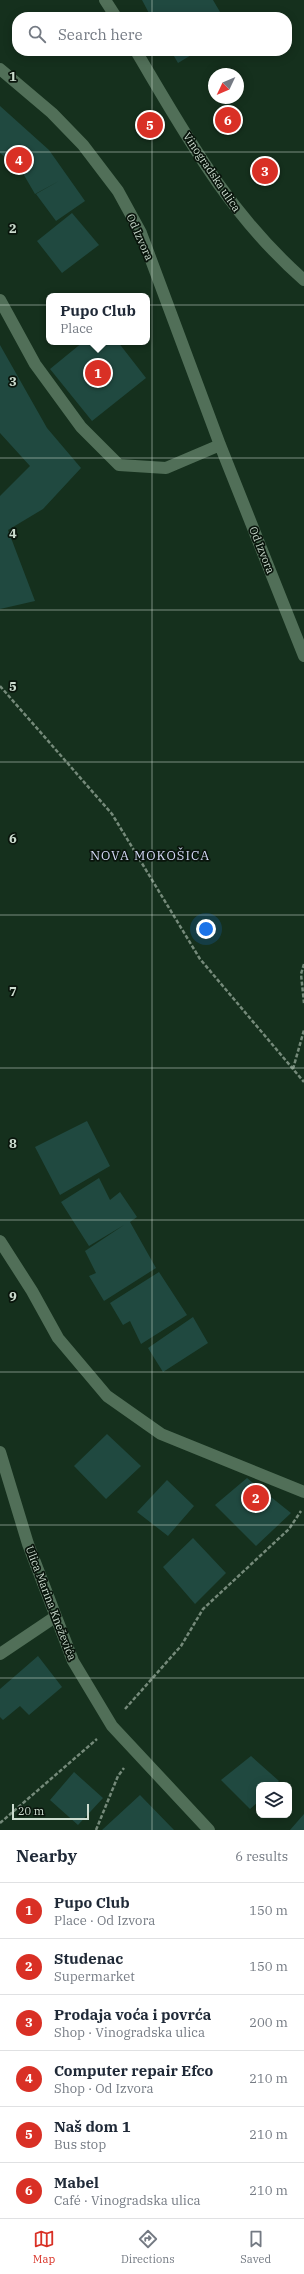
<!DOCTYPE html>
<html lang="en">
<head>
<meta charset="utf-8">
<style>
  body { margin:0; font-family:"IBM Plex Serif",serif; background:#f2f2f3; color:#1f2937 }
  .controls { position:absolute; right:12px; bottom:12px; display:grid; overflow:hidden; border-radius:8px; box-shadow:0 2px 10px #0003 }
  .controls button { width:36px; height:36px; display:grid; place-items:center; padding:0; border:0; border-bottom:1px solid #e0e1e3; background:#fff; color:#1f2937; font:20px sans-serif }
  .compass { position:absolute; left:208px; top:68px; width:36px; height:36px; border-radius:50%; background:#fff; box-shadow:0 2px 10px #0003; rotate:226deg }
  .scale { position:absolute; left:12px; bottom:10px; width:77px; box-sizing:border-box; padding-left:4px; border:2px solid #ccdccf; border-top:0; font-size:11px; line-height:14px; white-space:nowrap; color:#ccdccf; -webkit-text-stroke:3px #09150c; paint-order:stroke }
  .you { position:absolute; left:206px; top:929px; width:14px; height:14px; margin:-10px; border:3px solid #fff; border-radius:50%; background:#1a73e8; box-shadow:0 0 0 6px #1a73e833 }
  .badge { display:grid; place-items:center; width:26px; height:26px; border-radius:50%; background:#d93025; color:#fff; font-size:13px; font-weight:700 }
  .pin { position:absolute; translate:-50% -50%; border:2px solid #fff; box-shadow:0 1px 4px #0006 }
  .popup { position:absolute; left:46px; top:293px; width:104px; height:52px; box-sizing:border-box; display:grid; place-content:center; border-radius:8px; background:#fff; filter:drop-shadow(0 1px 3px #0005); font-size:13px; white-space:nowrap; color:#747a83 }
  .popup b { font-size:15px; color:#1f2937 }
  .popup::after { content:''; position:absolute; left:50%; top:100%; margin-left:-8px; border:8px solid transparent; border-top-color:#fff }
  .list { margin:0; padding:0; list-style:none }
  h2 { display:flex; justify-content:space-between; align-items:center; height:52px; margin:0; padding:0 16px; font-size:17px }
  h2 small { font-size:13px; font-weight:400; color:#747a83 }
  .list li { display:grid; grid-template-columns:26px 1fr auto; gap:12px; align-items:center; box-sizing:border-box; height:56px; padding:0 16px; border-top:1px solid #e0e1e3 }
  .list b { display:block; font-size:15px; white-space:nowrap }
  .list p { margin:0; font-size:13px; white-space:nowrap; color:#747a83 }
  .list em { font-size:13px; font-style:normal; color:#747a83 }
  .icon { flex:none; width:22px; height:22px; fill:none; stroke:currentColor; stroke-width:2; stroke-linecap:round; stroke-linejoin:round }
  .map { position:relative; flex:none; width:304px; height:1830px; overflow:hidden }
  .search { position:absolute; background:#fff; box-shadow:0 2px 10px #0003; left:12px; right:12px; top:12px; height:44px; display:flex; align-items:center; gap:10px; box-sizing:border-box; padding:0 14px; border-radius:16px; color:#747a83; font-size:15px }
  .sheet { height:388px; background:#fff }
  nav { display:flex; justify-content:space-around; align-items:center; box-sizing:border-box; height:56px; border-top:1px solid #e0e1e3; background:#fff; font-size:11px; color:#747a83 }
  nav a { display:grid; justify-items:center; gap:2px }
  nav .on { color:#d93025 }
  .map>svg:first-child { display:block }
  .building { fill:#204940 }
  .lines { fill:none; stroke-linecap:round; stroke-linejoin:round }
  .path { stroke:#758a7a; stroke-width:2.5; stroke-dasharray:4 2; stroke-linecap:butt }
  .minor { stroke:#516f58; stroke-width:12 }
  .grid { fill:none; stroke:#ccdccf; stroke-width:1; stroke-opacity:0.55 }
  .labels { text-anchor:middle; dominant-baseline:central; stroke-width:3.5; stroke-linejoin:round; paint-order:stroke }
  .street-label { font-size:11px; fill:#ccdccf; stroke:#09150c }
  .quarter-label { font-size:13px; letter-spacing:1px; fill:#d4d9f6; stroke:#09150c }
  .grid-label { font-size:13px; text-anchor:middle; font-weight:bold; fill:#ccdccf; stroke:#09150c; stroke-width:3.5; stroke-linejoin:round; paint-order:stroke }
</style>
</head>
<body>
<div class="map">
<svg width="304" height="1830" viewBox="0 0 304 1830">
  <rect width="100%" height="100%" fill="#15301d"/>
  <!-- building -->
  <path class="building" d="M142,0H213L223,17H151Z
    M171,51H198L178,63Z
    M0,106L49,150L85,201L56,221L36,194L59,181L35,194L21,170L0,153Z
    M72,213L99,245L62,273L37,241Z
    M83,342H118L146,378L92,421L50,369Z
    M0,345L47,428L81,468L43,509L8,530L35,601L0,609V496L30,466L0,433Z
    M87,1121L110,1166L60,1195L35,1147Z
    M99,1178L110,1200L120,1192L137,1217L130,1222L156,1268L104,1301L89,1276L96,1273L85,1251L124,1225L89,1246L61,1202Z
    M159,1272L187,1315L141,1344L130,1321L123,1325L110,1303Z
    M193,1317L208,1343L163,1372L148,1348Z
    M107,1434L141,1466L106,1499L74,1466Z
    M247,1478L291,1513L256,1546L215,1505Z
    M167,1480L194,1506L168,1536L137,1512Z
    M193,1538L226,1573L195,1604L163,1567Z
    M38,1656L62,1687L29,1715L20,1706L3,1720L0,1717V1689Z
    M251,1756L279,1781L275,1785H259V1801L250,1809L221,1780Z
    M74,1772L103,1798L78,1825L50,1800Z
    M140,1795L174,1830H102Z
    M304,1814V1830H290Z"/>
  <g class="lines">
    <!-- path -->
    <path class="path" d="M0,686L112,814L200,959L304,1082
      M304,964L301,974L304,1003
      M293,1069L304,1030
      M125,1709L181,1646L203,1609L289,1529L301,1511
      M0,1823L97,1739
      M96,1830L118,1776L124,1768"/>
    <!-- minor -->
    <path class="minor" d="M105,0L116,17
      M136,51C187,137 228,213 304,280
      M0,69L52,113L83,145L118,191L141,233L220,445L304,656
      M0,300L35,364L81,427L119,465L166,468L220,445
      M0,1241L32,1291L58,1338L107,1396L161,1434L304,1492
      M0,1452L28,1544L73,1661L112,1726L209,1830
      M0,1654L55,1617"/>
  </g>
  <!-- grid -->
  <path class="grid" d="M152,0V17M152,51V1830M0,152H304M0,305H304M0,458H304M0,610H304M0,762H304M0,915H304M0,1068H304M0,1220H304M0,1372H304M0,1525H304M0,1678H304"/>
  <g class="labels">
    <!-- street labels -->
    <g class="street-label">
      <text transform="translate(212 172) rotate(56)">Vinogradska ulica</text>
      <text transform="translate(140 237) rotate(66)">Od Izvora</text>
      <text transform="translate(262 550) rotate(68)">Od Izvora</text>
      <text transform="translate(51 1603) rotate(69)">Ulica Marina Kneževića</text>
    </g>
    <!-- quarter labels -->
    <g class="quarter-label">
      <text x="150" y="855">NOVA MOKOŠICA</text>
    </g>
  </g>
  <g class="grid-label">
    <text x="13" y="81">1</text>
    <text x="13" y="233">2</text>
    <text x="13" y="386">3</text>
    <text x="13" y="538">4</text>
    <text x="13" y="691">5</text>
    <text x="13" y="843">6</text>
    <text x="13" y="996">7</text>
    <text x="13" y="1148">8</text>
    <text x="13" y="1301">9</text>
  </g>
</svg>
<div class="controls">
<button><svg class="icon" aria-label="layers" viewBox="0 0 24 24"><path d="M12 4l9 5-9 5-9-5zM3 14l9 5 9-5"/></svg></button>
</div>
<svg class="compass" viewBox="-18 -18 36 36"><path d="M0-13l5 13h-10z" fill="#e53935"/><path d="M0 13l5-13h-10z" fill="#747a83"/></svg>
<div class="scale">20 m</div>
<div class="you"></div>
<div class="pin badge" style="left:98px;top:373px">1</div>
<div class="popup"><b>Pupo Club</b>Place</div>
<div class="pin badge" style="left:256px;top:1498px">2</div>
<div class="pin badge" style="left:265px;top:171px">3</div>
<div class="pin badge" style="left:19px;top:160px">4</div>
<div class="pin badge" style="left:150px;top:125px">5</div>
<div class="pin badge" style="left:228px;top:120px">6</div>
<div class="search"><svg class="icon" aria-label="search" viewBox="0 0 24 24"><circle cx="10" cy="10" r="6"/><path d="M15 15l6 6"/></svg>Search here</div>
</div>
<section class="sheet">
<h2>Nearby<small>6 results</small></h2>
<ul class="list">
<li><span class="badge">1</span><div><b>Pupo Club</b><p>Place · Od Izvora</p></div><em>150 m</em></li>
<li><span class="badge">2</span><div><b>Studenac</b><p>Supermarket</p></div><em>150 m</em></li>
<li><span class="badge">3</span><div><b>Prodaja voća i povrća</b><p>Shop · Vinogradska ulica</p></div><em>200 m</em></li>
<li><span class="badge">4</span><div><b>Computer repair Efco</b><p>Shop · Od Izvora</p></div><em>210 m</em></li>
<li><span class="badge">5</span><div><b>Naš dom 1</b><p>Bus stop</p></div><em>210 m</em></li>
<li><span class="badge">6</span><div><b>Mabel</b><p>Café · Vinogradska ulica</p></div><em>210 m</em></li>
</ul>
</section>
<nav>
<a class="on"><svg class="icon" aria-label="map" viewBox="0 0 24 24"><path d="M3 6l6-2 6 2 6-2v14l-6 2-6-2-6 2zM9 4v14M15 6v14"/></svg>Map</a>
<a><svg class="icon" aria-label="directions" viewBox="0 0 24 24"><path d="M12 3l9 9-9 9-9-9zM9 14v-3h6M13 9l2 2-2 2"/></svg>Directions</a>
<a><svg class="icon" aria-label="saved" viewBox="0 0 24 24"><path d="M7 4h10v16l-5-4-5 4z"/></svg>Saved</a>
</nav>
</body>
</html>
